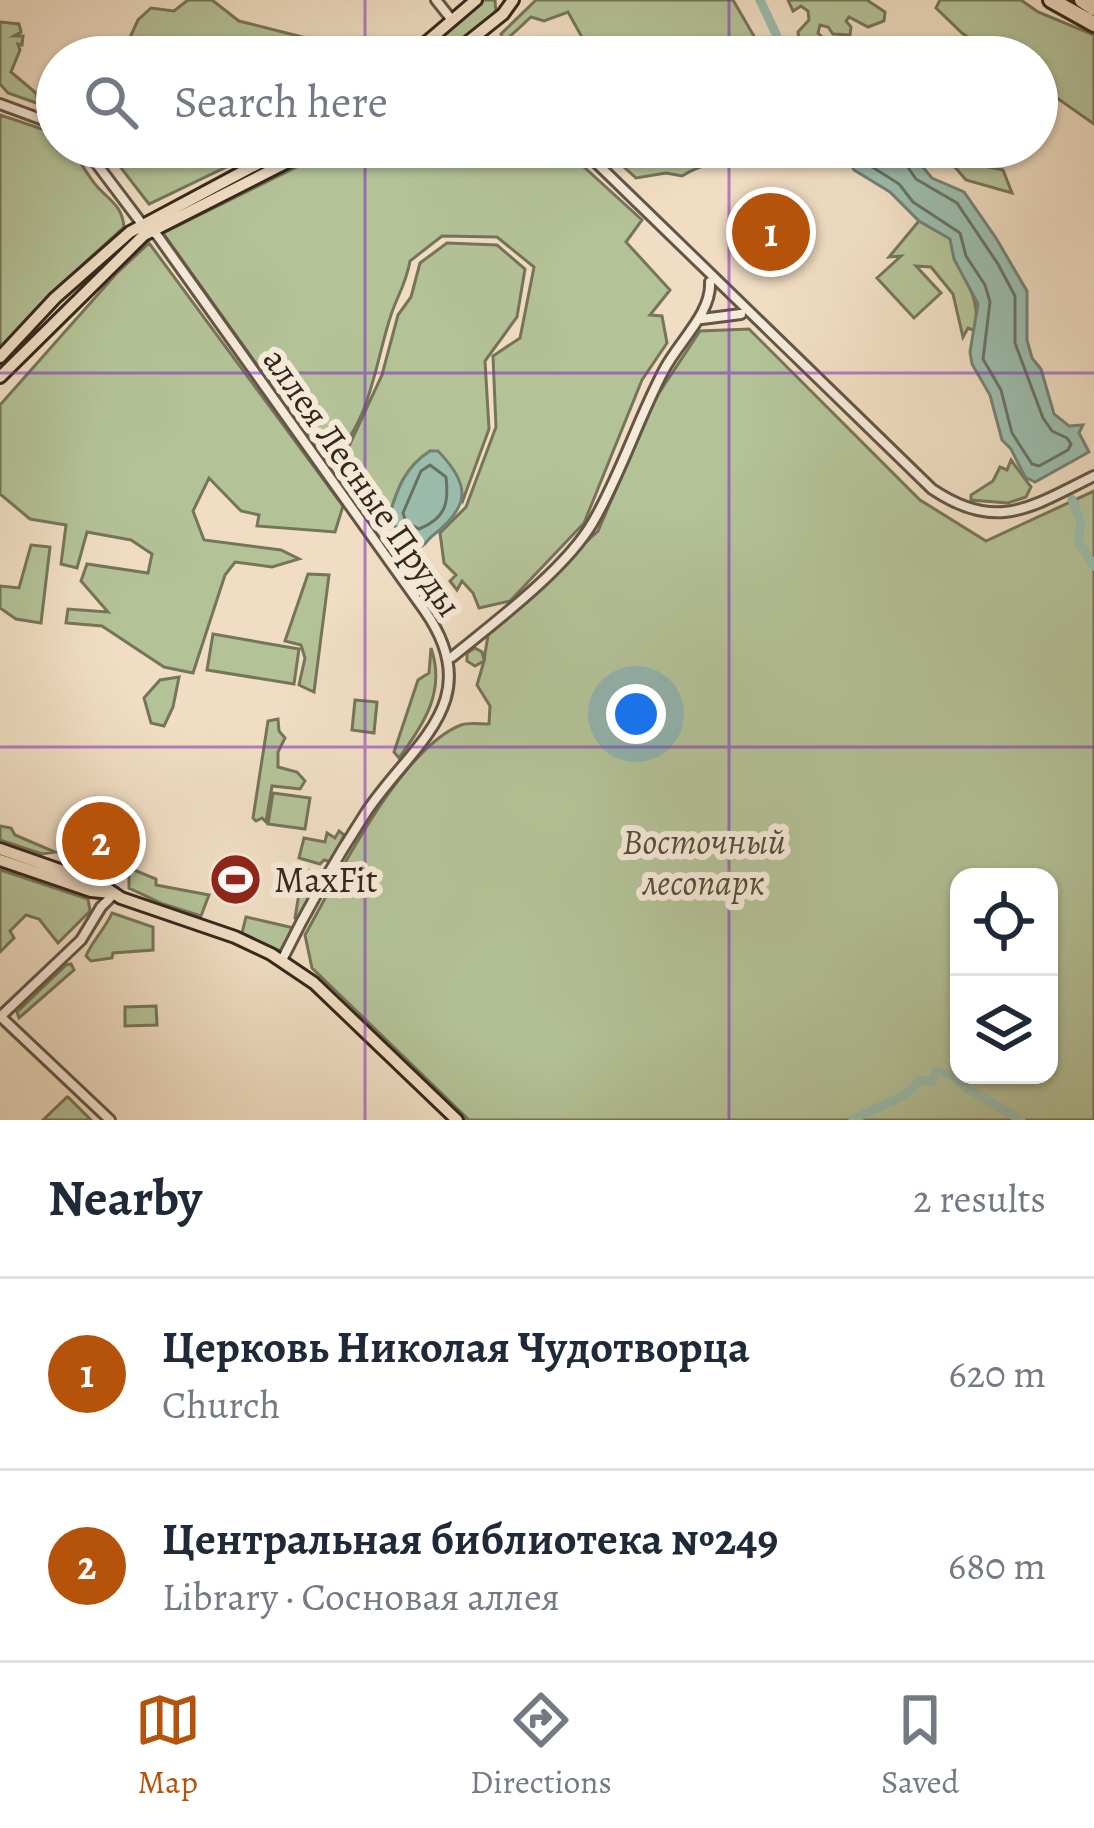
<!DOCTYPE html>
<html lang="en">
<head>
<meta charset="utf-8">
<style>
  body { margin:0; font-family:Alegreya,serif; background:#f6f6f7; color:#1f2937 }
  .controls { position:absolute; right:36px; bottom:36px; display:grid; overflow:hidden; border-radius:24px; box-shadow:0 3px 9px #0004 }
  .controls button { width:108px; height:108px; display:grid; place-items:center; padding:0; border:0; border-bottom:3px solid #e0e1e3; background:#fff; color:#1f2937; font:60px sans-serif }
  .you { position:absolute; left:636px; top:714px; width:42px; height:42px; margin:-30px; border:9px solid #fff; border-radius:50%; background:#1a73e8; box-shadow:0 0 0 18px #1a73e833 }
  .badge { display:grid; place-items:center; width:78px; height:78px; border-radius:50%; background:#b45309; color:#fff; font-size:39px; font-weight:700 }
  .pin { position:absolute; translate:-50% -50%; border:6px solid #fff; box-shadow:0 3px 12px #0006 }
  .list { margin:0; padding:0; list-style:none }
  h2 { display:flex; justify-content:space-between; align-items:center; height:156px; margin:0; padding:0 48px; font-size:51px }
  h2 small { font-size:39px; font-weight:400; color:#747a83 }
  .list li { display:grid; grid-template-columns:78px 1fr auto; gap:36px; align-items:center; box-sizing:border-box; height:192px; padding:0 48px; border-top:3px solid #e0e1e3 }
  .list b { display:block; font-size:45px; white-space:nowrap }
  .list p { margin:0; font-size:39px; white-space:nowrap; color:#747a83 }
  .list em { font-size:39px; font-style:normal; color:#747a83 }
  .icon { flex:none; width:66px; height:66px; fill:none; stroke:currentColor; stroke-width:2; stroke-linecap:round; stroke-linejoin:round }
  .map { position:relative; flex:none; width:1094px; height:1120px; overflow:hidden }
  .search { position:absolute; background:#fff; box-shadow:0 3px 9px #0004; left:36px; right:36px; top:36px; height:132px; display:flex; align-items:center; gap:30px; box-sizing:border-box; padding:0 42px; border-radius:66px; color:#747a83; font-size:45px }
  .sheet { height:540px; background:#fff }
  nav { display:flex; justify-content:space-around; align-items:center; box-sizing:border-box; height:168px; border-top:3px solid #e0e1e3; background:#fff; font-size:33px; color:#747a83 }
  nav a { display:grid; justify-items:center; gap:6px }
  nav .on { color:#b45309 }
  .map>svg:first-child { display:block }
  .green { fill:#b4c298; stroke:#75755a; stroke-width:3; fill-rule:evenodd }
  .water { fill:#9bbdad; stroke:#738173; stroke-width:3 }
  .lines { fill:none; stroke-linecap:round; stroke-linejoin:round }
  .shore { stroke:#687264; stroke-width:3 }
  .river { stroke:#9bbdad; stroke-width:9 }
  .minor-casing { stroke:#645546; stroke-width:14 }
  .major-casing { stroke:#36281c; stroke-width:16 }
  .highway-casing { stroke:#36281c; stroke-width:20 }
  .minor { stroke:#f5e9d8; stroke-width:8 }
  .major { stroke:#f0ddc3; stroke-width:10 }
  .highway { stroke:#f0ddc3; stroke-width:14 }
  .grid { fill:none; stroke:#7b2cbf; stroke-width:3; stroke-opacity:0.55 }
  .labels { text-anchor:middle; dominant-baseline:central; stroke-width:12; stroke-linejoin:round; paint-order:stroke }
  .street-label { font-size:36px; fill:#36281c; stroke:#f5e9d8 }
  .park-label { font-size:36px; font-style:italic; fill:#564e3b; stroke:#f5e9d8 }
  .poi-label { font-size:36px; fill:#36281c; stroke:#f5e9d8; text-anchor:start }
</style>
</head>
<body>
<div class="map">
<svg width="1094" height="1120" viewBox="0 0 1094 1120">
  <rect width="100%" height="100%" fill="#f0ddc3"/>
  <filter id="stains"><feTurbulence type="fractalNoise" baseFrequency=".00167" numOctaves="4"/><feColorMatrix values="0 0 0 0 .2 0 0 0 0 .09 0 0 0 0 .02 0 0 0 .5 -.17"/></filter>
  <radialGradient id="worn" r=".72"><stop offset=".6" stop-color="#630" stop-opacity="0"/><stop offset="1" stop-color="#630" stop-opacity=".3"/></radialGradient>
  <!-- green -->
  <path class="green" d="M188,0H212L239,21L306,38L278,57H121L138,20L151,8L174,11Z
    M480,0H495L496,14L440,57H418L419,51Z
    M536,0H733L766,57H593L568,12L544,21L531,17L504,42L501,34Z
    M788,0H867L885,12L884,21L868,27L849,17L846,21L851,27L850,35L833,34L828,27L820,25L818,33L837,51L836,57H820L799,40L798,32L809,20L808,11L801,6L793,11Z
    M940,0H1021L1038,12L1094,35V124L1037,84V57H998L962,33L936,8Z
    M0,22L19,24L21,32L14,36H23L22,45L18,44L20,50L11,72L36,93L39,104L8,93L0,84Z
    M0,115L48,131L57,139V147L70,149C80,160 86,173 95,184C108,200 122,204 124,227L47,297L0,351Z
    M163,147H258L249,156L149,204L118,164L127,156L152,163Z
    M337,147H562L642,220L626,242L670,290L650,315L662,316L667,343L642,380L584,523L510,601L479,608L473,593L462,581L457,590L450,581L456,575L444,563L440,533L466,507L496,427L493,356L520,338L534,267L497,237L442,236L410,261C406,284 398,294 391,315C374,366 371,426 327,463L163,233Z
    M602,147H760C734,162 706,160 682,176L666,173L636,178Z
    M961,161L1003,170L1012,193L966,180L954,166Z
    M919,221L950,238C957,273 983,294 975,331L968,328L963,337L953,294L931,267L916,266L941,293L914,318L877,278L901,256L889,257Z
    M149,243L343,506L335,532L257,526L259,515L241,511L209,478L193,511L204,540L281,550L299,559L272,567L235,562L225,575L193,673L164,667L102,626L66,623L68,609L108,612L81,581L87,564L148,573L152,554L131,540L87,532L77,568L61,564L66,525L30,519L0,494V405L116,274Z
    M447,243L497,245L525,269L517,317L485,361L489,429L463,500L459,482L430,451C405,467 397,489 389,517L382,509L369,508L353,490L343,459L382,375L398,315L411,297L420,263Z
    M749,329L920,500L986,541L1094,491V1120H464L467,1118L312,968L305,935C336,879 401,748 461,725C469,722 480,724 489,724L490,706L477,685L484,661L475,666L467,661V653L475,648L482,652L484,660L489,629L598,531L655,399L700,331ZM959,877H1049V1075H959Z
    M1011,460L1031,487L1026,497L1008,503L971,500V495L993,481L1000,467L1007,470Z
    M31,545L50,547L41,623L16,619L0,608V586L19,588Z
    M308,574L329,575L314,692L299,685L305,658L301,645L285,641Z
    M213,634L299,649L294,684L207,670Z
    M431,648C446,691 424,724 399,758L394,752L418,680L429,673Z
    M179,677L173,707L164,726L151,723L144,698L160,680Z
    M355,700L377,702L374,733L352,730Z
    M278,719L279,731L285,738L278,752V767L297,772L305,781L300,789L272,786L266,822L262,818L256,821L253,818L268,721Z
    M273,793L310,798L305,829L268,824Z
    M0,826L11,828L15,835L55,852L42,854L0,840Z
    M339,831L344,835L332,862L324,860L320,864L299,858L304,838L325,842L327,833L335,838Z
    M129,868L156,879V885L209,895L201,916L163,904L129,888Z
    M303,869L317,873L319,885L299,921L295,918Z
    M0,870L88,899L90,911L58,943L39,919L26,915L10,931L14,938L0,952Z
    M112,913L153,927V950L113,953L112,958L91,961L86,956C92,941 105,929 112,913Z
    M246,917L294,928L281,950H276L242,933Z
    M71,964L74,970L19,1018L17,1012L66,965Z
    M156,1006L157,1025L125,1026V1007Z
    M68,1097L91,1120H43L67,1097Z"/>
  <!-- water -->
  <path class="water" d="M839,147H906L932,178L964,192L996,238L1027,291V340L1032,358L1041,369L1054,414L1069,426L1083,425L1079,433L1089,452L1035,482L1025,477L1011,449L1002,440L990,395L972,364L970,352L978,304L954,259L950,239L919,221L890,192L854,170Z
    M430,451H438C472,486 470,507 431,537C425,542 425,549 415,545C404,540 395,527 389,517C397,489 405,467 430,451Z"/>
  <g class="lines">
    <!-- shore -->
    <path class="shore" d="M851,147L863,161L899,184L913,202L960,233L966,256L985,285L990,302L983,359L1001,390L1012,433L1032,464L1039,466L1068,450L1071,444L1067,438L1052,431L1043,418L1015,343V296L998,264L957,203L916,179L900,156L899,147
      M430,465L446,477C449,503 446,518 419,529L406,522L403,513L421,471Z"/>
    <!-- river -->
    <path class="river" d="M760,0L776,34L782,57
      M1072,499L1081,523L1078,541L1094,566
      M853,1120C874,1107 907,1100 919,1080L932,1082L936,1071L954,1076L969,1090L1021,1120"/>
    <defs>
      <path id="minor" d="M436,0L452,20
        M467,44L481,57
        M0,104L57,125
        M84,147L142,224L157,235L425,611C489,703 410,745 365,814C335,860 306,911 282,960
        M580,147L932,489C997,533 1031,507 1094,476
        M702,319L741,314
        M452,657C495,622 566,569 593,522C621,474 638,419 664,370C679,341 712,313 710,282
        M0,1016L110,1120
        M0,1017L81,940L101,907L115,893"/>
      <path id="major" d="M409,57L476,0
        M449,57L503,14L513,0
        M0,357L55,298L130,232L289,147
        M0,377L144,235L317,147
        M0,849L100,884L121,898L235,937L271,954L314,983L457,1120
        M0,860L91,891L111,893"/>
      <path id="highway" d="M1051,0L1094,24
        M1082,0L1094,8"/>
    </defs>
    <!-- minor casing -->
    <use href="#minor" class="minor-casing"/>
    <!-- major casing -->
    <use href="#major" class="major-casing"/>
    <!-- highway casing -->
    <use href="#highway" class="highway-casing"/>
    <!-- minor -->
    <use href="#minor" class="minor"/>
    <!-- major -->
    <use href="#major" class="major"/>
    <!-- highway -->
    <use href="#highway" class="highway"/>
  </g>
  <!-- grid -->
  <path class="grid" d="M365,0V57M729,0V57M365,147V1120M729,147V1120M0,373H1094M0,747H1094"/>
  <!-- icons -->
  <defs>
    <symbol id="stadium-disc" viewBox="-11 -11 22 22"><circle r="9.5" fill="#8f2418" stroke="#f5e9d8"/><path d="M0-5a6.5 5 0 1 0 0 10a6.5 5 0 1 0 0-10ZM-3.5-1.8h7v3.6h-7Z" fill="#fff"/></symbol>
  </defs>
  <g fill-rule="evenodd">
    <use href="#stadium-disc" x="206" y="850" width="59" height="59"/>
  </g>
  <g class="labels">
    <!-- street labels -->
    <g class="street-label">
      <text transform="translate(363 482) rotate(55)">аллея Лесные Пруды</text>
    </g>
    <!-- park labels -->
    <g class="park-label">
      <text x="704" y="841">Восточный<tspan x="704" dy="41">лесопарк</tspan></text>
    </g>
    <!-- poi labels -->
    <g class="poi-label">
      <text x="274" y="879">MaxFit</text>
    </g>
  </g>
  <rect width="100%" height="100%" filter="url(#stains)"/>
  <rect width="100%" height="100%" fill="url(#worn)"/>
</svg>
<div class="controls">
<button><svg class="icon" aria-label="locate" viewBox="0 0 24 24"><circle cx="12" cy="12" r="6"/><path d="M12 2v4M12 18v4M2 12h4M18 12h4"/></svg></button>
<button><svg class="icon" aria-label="layers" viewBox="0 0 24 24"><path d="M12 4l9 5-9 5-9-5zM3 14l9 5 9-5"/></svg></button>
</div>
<div class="you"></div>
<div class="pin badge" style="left:771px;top:232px">1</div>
<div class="pin badge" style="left:101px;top:841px">2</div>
<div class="search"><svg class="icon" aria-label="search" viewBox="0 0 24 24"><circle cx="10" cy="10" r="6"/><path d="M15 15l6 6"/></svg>Search here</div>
</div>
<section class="sheet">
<h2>Nearby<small>2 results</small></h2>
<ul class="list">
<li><span class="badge">1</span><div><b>Церковь Николая Чудотворца</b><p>Church</p></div><em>620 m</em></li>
<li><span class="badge">2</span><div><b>Центральная библиотека №249</b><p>Library · Сосновая аллея</p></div><em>680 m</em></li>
</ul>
</section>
<nav>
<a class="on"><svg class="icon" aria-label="map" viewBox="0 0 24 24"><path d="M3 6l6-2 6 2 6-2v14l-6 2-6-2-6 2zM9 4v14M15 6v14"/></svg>Map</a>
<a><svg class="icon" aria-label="directions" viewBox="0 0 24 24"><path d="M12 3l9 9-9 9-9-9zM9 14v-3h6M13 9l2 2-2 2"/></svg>Directions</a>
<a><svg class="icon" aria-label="saved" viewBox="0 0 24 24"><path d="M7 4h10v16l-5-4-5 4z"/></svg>Saved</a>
</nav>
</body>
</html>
